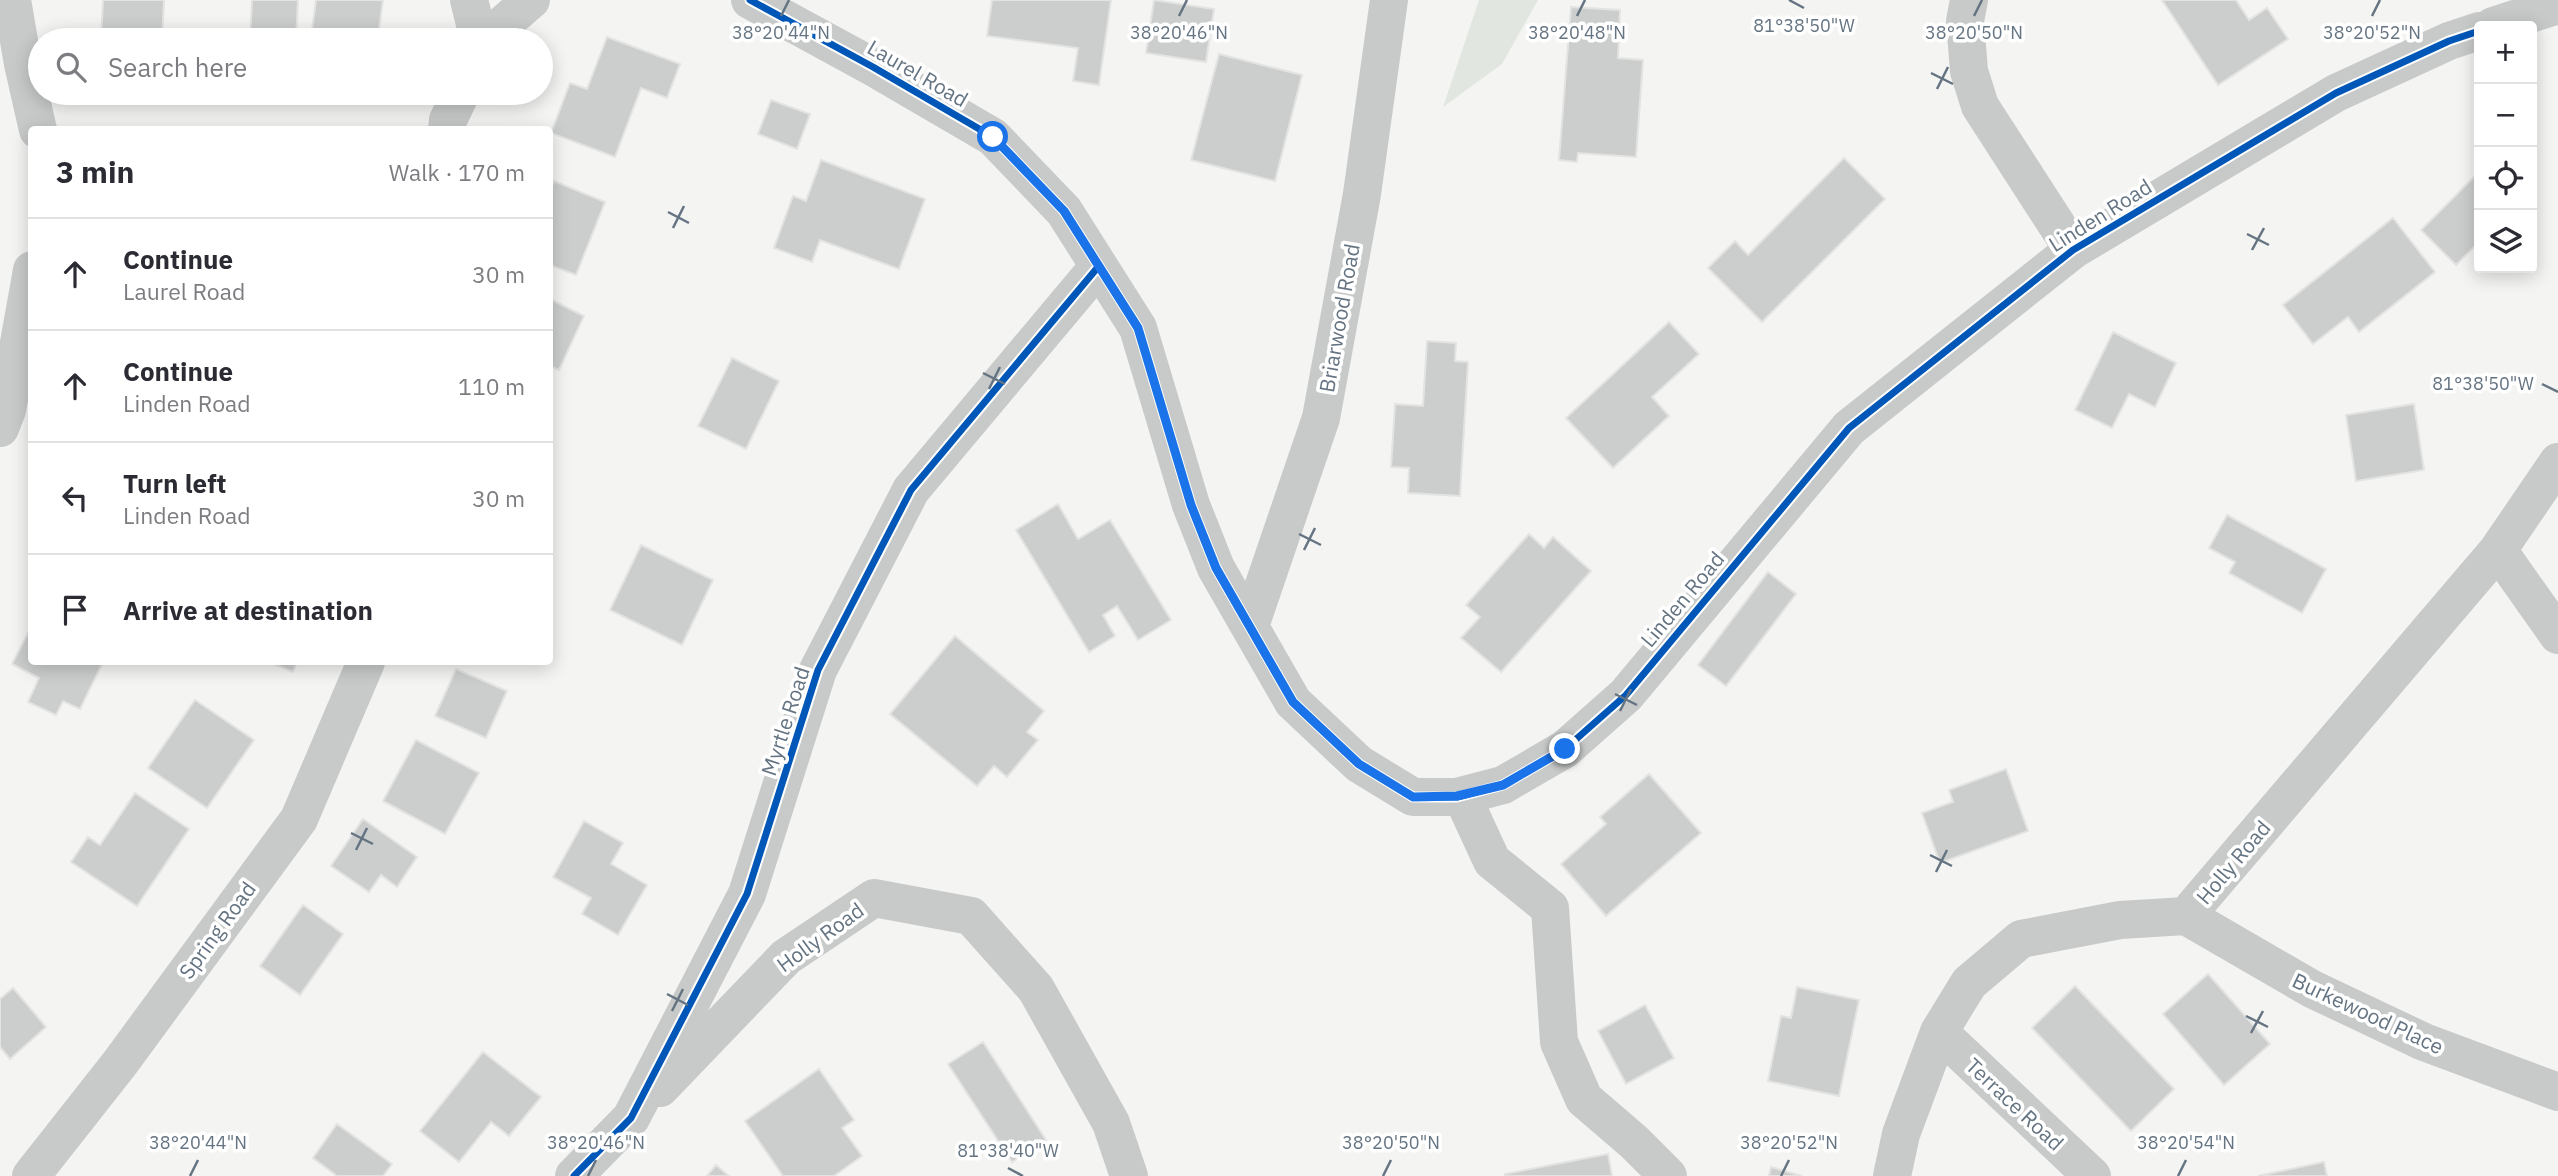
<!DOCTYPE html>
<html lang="en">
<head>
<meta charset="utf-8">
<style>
  body { margin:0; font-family:"IBM Plex Sans",sans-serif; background:#f2f2f3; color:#2b2b33 }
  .controls { position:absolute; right:21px; top:21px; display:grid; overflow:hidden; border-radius:7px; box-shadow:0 4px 18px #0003 }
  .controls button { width:63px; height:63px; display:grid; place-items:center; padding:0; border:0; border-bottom:2px solid #e1e1e2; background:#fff; color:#2b2b33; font:35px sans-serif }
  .stop { position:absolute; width:21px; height:21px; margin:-16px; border:5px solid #1a73e8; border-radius:50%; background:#fff }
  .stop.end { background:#1a73e8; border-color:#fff; box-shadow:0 2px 7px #0008 }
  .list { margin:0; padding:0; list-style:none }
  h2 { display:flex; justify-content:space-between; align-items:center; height:91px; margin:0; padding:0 28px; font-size:30px }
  h2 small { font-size:23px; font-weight:400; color:#7c7c81 }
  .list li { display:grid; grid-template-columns:46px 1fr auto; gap:21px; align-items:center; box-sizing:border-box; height:112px; padding:0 28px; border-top:2px solid #e1e1e2 }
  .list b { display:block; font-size:26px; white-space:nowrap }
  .list p { margin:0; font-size:23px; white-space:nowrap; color:#7c7c81 }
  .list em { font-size:23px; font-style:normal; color:#7c7c81 }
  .icon { flex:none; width:38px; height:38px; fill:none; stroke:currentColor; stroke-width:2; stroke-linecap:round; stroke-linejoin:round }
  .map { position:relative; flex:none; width:2558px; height:1176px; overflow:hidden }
  .search { position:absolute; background:#fff; box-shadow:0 4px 18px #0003; left:28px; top:28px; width:525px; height:77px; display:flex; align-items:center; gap:18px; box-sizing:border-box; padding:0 24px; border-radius:38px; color:#7c7c81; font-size:26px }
  .panel { position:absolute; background:#fff; box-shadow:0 4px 18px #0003; left:28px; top:126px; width:525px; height:539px; border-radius:7px }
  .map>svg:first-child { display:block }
  .green { fill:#e2e6e0 }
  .building { fill:#cccece; stroke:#e3e3e2; stroke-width:2 }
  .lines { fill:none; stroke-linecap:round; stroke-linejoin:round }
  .minor { stroke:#c8caca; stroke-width:38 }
  .cycleway-casing { stroke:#fff; stroke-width:11 }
  .cycleway { stroke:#0057b8; stroke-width:7 }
  .route { stroke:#1a73e8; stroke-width:9 }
  .ticks { fill:none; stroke:#657482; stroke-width:2.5 }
  .labels { text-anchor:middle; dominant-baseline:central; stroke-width:7; stroke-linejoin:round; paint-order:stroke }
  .street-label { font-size:21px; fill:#657482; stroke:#fff }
  .ticks-label { font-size:18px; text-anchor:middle; fill:#657482; stroke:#fff; stroke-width:7; stroke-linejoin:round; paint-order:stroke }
</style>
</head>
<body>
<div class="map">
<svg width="2558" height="1176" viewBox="0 0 2558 1176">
  <rect width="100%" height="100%" fill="#f4f4f2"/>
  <!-- green -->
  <path class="green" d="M1479,0H1538L1502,64L1443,107Z"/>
  <!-- building -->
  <path class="building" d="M103,0H164L162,40H101Z
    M252,0H298L296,40H250Z
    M316,0H383L378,37L312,30Z
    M992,0H1111L1099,85L1073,81L1078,48L987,36Z
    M1154,0L1214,9L1206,62L1146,53Z
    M2162,0H2236L2249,20L2267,8L2288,39L2218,85Z
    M1571,7L1620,10L1618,58L1643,60L1636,157L1578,153L1577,162L1559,160Z
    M607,37L680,64L667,98L641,88L615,157L551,133L570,83L587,89Z
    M1219,54L1302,75L1275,181L1191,160Z
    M771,100L810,114L797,149L758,134Z
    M1844,158L1885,199L1762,322L1708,268L1735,241L1748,255Z
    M821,160L925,199L899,269L820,240L812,262L774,248L793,196L806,201Z
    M2479,172V242L2456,265L2421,230Z
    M554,181L605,202L576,275L550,265V191Z
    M2393,218L2435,272L2359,332L2348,317L2313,344L2283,305Z
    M550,299L584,316L559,370L550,366Z
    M1669,322L1699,354L1652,397L1669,416L1613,468L1566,418Z
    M2113,332L2176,363L2155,407L2129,394L2112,428L2075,410Z
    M1427,341L1456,343L1455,361L1468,362L1460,496L1408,493L1409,468L1391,467L1395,404L1423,406Z
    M732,358L779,381L746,449L698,426Z
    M2414,404L2424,470L2356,481L2346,415Z
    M1058,504L1078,539L1110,520L1171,620L1138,640L1117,606L1103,615L1115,636L1089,652L1016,530Z
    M2227,515L2326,569L2302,613L2229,573L2235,562L2209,548Z
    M1529,534L1544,548L1553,537L1591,571L1501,672L1461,638L1480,617L1466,605Z
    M641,545L713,580L682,645L610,610Z
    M1768,572L1796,594L1726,686L1698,665Z
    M32,625V662H103L80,709L63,701L56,715L28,702L39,678L12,664Z
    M955,636L1044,711L1027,732L1038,740L1007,777L994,766L977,786L890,714Z
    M269,662H297L293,672Z
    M456,669L507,691L486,738L435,716Z
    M195,700L254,740L207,808L148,768Z
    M416,740L479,773L445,834L383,801Z
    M2006,769L2028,831L1940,863L1922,813L1953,802L1949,790Z
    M1649,774L1701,833L1606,916L1561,864L1606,824L1600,817Z
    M135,793L189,829L137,906L71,862L88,837L100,845Z
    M363,819L417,857L397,887L381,875L369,892L331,866Z
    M584,821L623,843L611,864L647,885L618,935L582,914L591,898L553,877Z
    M303,905L343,934L300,995L260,966Z
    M2208,974L2270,1044L2224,1085L2163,1014Z
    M2075,986L2174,1089L2131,1131L2032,1028Z
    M1797,987L1859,1000L1839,1096L1768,1081L1781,1016L1791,1018Z
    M13,988L46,1027L10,1059L0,1047V999Z
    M1645,1005L1674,1058L1626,1084L1598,1031Z
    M983,1042L1046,1140L1012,1162L948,1064Z
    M483,1052L541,1097L509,1136L491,1122L459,1162L420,1131Z
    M819,1069L854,1120L842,1128L862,1156L834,1176H783L745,1121Z
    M337,1124L392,1164L383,1176H337L313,1158Z
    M1608,1154L1612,1176H1505V1174Z
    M2324,1162L2327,1176H2258Z
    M716,1165L729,1176H707Z
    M1771,1167L1802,1176H1769Z"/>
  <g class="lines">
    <!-- minor -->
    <path class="minor" d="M12,0L23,64L38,130
      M469,0L475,24V40
      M750,0L873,67L993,137L1064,211L1138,328L1191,505L1216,568L1293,702L1359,764L1413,797H1457L1503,785L1565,749L1626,695L1849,428L2073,250L2336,93L2449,41L2479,31
      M1969,0L1965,21L1969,71L1980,106L2073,250
      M2493,26L2558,5
      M492,40L501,26L531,0
      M447,130L448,120L461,93
      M0,428L7,410L32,270
      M2498,550L2558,635
      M1250,626L1321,418L1362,194L1389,0
      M1462,796L1492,861L1550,908L1559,1042L1584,1099L1634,1142L1668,1176
      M2186,916L2312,989L2424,1042L2558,1092
      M1939,1032L2092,1176
      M660,1088L786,957L874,898L971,916L1036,989L1111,1123L1129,1176
      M31,1176L120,1063L299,819L366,662
      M574,1176L631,1118L747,894L818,670L911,490L1098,267
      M1892,1176L1901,1134L1939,1032L1969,983L2021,939L2120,920L2186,916L2498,550L2558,462"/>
    <defs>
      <path id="cycleway" d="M750,0L873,67L993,137L1064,211L1138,328L1191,505L1216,568L1293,702L1359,764L1413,797H1457L1503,785L1565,749L1626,695L1849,428L2073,250L2336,93L2449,41L2479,31
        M574,1176L631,1118L747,894L818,670L911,490L1098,267"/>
    </defs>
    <!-- cycleway casing -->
    <use href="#cycleway" class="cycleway-casing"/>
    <!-- cycleway -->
    <use href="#cycleway" class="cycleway"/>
  </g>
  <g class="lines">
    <!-- route -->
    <path class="route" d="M993,137L1064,211L1138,328L1191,505L1216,568L1293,702L1359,764L1413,797L1457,796L1503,785L1565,749"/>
  </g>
  <!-- ticks -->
  <path class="ticks" d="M1789,0L1804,8M781,16L789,0M1179,16L1187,0M1577,16L1585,0M1974,16L1982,0M2372,16L2380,0M1931,73L1953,84M1937,89L1948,67M668,212L689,223M673,228L684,206M2247,234L2269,245M2252,250L2264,228M983,373L1005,384M2542,384L2558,392M989,389L1000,367M1299,534L1321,545M1304,550L1315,528M1615,694L1637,705M1620,711L1631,689M351,833L373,844M356,850L367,828M1930,855L1952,866M1936,872L1947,850M667,994L688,1005M672,1011L683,989M2246,1016L2268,1027M2251,1033L2263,1011M1008,1168L1023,1176M190,1176L198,1160M588,1176L596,1160M1383,1176L1391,1160M1781,1176L1789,1160M2178,1176L2186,1160"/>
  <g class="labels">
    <!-- street labels -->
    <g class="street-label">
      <text transform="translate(918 73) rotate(30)">Laurel Road</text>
      <text transform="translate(2100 215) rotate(-32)">Linden Road</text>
      <text transform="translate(1339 318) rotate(-80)">Briarwood Road</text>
      <text transform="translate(1682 599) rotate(-50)">Linden Road</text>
      <text transform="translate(785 721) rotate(-72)">Myrtle Road</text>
      <text transform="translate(2233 862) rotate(-50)">Holly Road</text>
      <text transform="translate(217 930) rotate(-54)">Spring Road</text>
      <text transform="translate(820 937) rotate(-36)">Holly Road</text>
      <text transform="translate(2368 1013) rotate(25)">Burkewood Place</text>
      <text transform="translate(2015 1104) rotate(43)">Terrace Road</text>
    </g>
  </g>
  <g class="ticks-label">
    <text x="1804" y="32">81°38'50"W</text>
    <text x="781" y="39">38°20'44"N</text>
    <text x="1179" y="39">38°20'46"N</text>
    <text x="1577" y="39">38°20'48"N</text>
    <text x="1974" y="39">38°20'50"N</text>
    <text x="2372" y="39">38°20'52"N</text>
    <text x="2483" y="390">81°38'50"W</text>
    <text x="198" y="1149">38°20'44"N</text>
    <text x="596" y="1149">38°20'46"N</text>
    <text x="1391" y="1149">38°20'50"N</text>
    <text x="1789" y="1149">38°20'52"N</text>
    <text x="2186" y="1149">38°20'54"N</text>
    <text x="1008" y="1157">81°38'40"W</text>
  </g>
</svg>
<div class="controls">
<button>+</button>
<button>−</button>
<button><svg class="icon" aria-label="locate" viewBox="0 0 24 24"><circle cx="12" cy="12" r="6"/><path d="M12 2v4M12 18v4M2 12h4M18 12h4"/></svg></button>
<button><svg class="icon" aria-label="layers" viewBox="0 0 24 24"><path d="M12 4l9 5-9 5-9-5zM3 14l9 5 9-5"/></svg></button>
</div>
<div class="stop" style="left:993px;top:137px"></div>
<div class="stop end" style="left:1565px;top:749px"></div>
<div class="search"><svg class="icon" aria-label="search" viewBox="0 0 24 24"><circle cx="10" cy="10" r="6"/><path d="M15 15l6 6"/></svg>Search here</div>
<section class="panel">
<h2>3 min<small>Walk · 170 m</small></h2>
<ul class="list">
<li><svg class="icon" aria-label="ahead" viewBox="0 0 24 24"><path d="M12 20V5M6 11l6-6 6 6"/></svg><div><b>Continue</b><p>Laurel Road</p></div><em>30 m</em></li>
<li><svg class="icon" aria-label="ahead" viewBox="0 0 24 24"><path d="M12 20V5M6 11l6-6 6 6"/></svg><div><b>Continue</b><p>Linden Road</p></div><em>110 m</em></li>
<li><svg class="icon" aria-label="left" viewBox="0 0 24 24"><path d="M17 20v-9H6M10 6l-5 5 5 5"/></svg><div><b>Turn left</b><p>Linden Road</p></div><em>30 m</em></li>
<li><svg class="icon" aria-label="arrive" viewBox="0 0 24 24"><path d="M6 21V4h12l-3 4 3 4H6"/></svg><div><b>Arrive at destination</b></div></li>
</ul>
</section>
</div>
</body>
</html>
